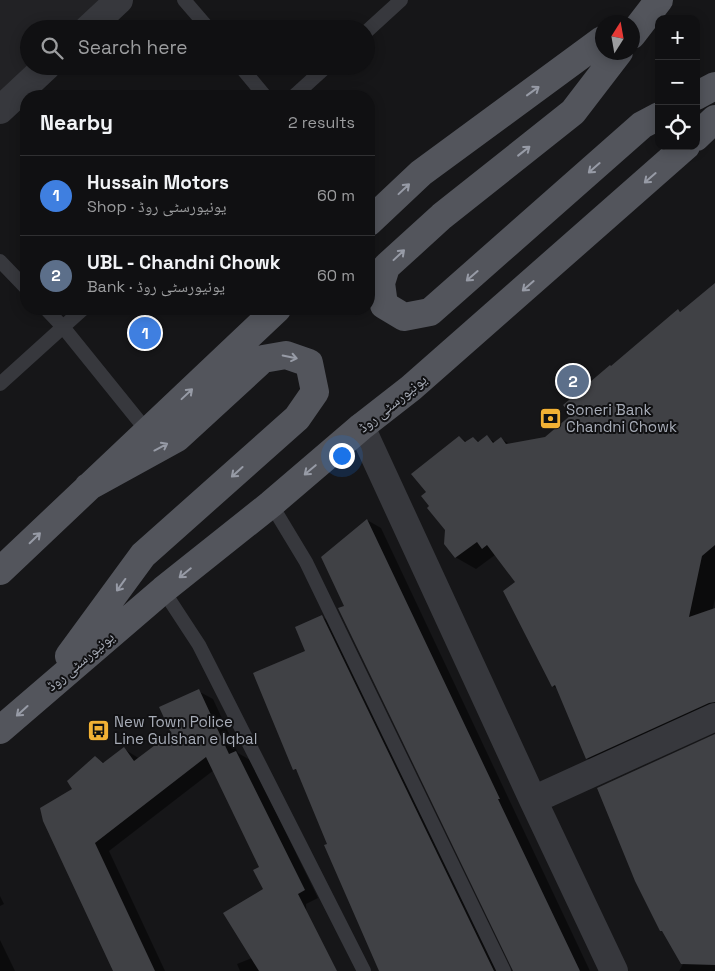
<!DOCTYPE html>
<html lang="en">
<head>
<meta charset="utf-8">
<style>
  body { margin:0; font-family:"Space Grotesk","Noto Naskh Arabic",sans-serif; background:#1e1e20; color:#f1f3f6 }
  .controls { position:absolute; right:15px; top:15px; display:grid; overflow:hidden; border-radius:10px; box-shadow:0 2px 12px #0003 }
  .controls button { width:45px; height:45px; display:grid; place-items:center; padding:0; border:0; border-bottom:1px solid #303032; background:#101012; color:#f1f3f6; font:25px sans-serif }
  .compass { position:absolute; left:595px; top:15px; width:45px; height:45px; border-radius:50%; background:#101012; box-shadow:0 2px 12px #0003; rotate:11deg }
  .you { position:absolute; left:341px; top:455px; width:18px; height:18px; margin:-12px; border:4px solid #fff; border-radius:50%; background:#1a73e8; box-shadow:0 0 0 8px #1a73e833 }
  .badge { display:grid; place-items:center; width:32px; height:32px; border-radius:50%; background:#ea580c; color:#fff; font-size:16px; font-weight:700 }
  .pin { position:absolute; translate:-50% -50%; border:2px solid #fff; box-shadow:0 1px 5px #0006 }
  .list { margin:0; padding:0; list-style:none }
  h2 { display:flex; justify-content:space-between; align-items:center; height:65px; margin:0; padding:0 20px; font-size:21px }
  h2 small { font-size:16px; font-weight:400; color:#9c9d9f }
  .list li { display:grid; grid-template-columns:32px 1fr auto; gap:15px; align-items:center; box-sizing:border-box; height:80px; padding:0 20px; border-top:1px solid #303032 }
  .list b { display:block; font-size:19px; white-space:nowrap }
  .list p { margin:0; font-size:16px; white-space:nowrap; color:#9c9d9f }
  .list em { font-size:16px; font-style:normal; color:#9c9d9f }
  .icon { flex:none; width:28px; height:28px; fill:none; stroke:currentColor; stroke-width:2; stroke-linecap:round; stroke-linejoin:round }
  .map { position:relative; flex:none; width:715px; height:971px; overflow:hidden }
  .search { position:absolute; background:#101012; box-shadow:0 2px 12px #0003; left:20px; top:20px; width:355px; height:55px; display:flex; align-items:center; gap:12px; box-sizing:border-box; padding:0 18px; border-radius:28px; color:#9c9d9f; font-size:19px }
  .panel { position:absolute; background:#101012; box-shadow:0 2px 12px #0003; left:20px; top:90px; width:355px; height:225px; border-radius:20px }
  .map>svg:first-child { display:block }
  .built { fill:#222225 }
  .shadow { fill:#0007 }
  .building { fill:#404145 }
  .lines { fill:none; stroke-linecap:round; stroke-linejoin:round }
  .lane { stroke:#37383d; stroke-width:14 }
  .street { stroke:#37383d; stroke-width:28 }
  .primary { stroke:#53555c; stroke-width:28 }
  .oneway { stroke:#979ba6 }
  .labels { text-anchor:middle; dominant-baseline:central; stroke-width:4; stroke-linejoin:round; paint-order:stroke }
  .street-label { font-size:15px; fill:#a8adb8; stroke:#111113 }
  .poi-label { font-size:15px; fill:#a8adb8; stroke:#111113; text-anchor:start }
</style>
</head>
<body>
<div class="map">
<svg width="715" height="971" viewBox="0 0 715 971">
  <rect width="100%" height="100%" fill="#161618"/>
  <!-- built -->
  <path class="built" d="M0,0H119L88,29H29V66L0,110Z"/>
  <!-- shadow -->
  <path class="shadow" d="M715,285V599L712,612L715,613V720L607,770L587,758L558,689L553,686L516,582L495,555L476,569L455,557L446,530L431,506L428,492L459,437L467,442L473,438L480,442L487,437L496,443L501,439L510,444L546,438L573,415L612,367L678,310L681,312Z
    M367,520L381,528L590,971H514L345,607Z
    M322,617L336,625L504,971H380L299,772L294,769L306,652Z
    M198,691L213,699L238,753L250,760L318,898L306,904L309,971H240L237,964L252,958L264,889L261,868L214,770L109,851L165,971H115L74,789L95,758L105,763L124,749L140,759L173,733Z
    M715,736V971H679L683,964L664,932L661,931Z
    M0,896L4,904L0,906Z
    M0,940L15,971H0Z"/>
  <!-- building -->
  <path class="building" d="M715,283V545L702,556L689,617L715,608V702L709,703L586,759L555,685L552,687L503,591L515,582L487,545L482,549L477,542L455,558L444,544L445,530L427,508L429,506L421,496L426,492L411,474L459,436L465,442L473,437L478,442L487,435L493,443L501,437L506,444L545,437L571,415L563,405L610,365L611,366L678,309L680,312Z
    M367,519L500,799H498L580,971H513L338,608L344,606L321,557Z
    M322,615L494,971H379L324,845L327,844L296,769L293,770L253,673L305,651L295,627Z
    M199,689L229,754L236,751L305,890L298,894L337,971H259L223,913L263,889L253,870L259,867L206,757L95,843L155,971H113L43,821L40,808L72,789L67,781L95,756L103,763L124,747L134,761L171,733L159,707Z
    M715,734V965L681,964L662,931H660L635,881L597,788Z"/>
  <g class="lines">
    <!-- lane -->
    <path class="lane" d="M184,0L209,29
      M366,32L401,0
      M240,66L265,96
      M294,96L327,66
      M0,261L26,288
      M46,309L63,327L83,309
      M0,384L63,327L147,431
      M271,504L306,562L504,971
      M163,590L199,645L364,971"/>
    <!-- street -->
    <path class="street" d="M88,29L119,0
      M0,110L47,66
      M361,427L533,800L614,971
      M533,800L715,717"/>
    <!-- primary -->
    <path class="primary" d="M632,35L659,0
      M619,52L573,112L442,216L386,267L381,283L384,305L404,317L430,312L642,125L659,116
      M696,96L715,86
      M696,137L715,119
      M369,222L421,173L602,40
      M0,571L277,309
      M69,656L143,555L297,418L315,392L309,363L286,355L263,359L177,438L88,487
      M0,730L163,590L271,504L361,427L411,388L686,146"/>
  </g>
  <!-- one-way arrows -->
  <defs><path id="oneway-shaft" d="M-6 0H5M1.5-3L5.5 0L1.5 3" fill="none" stroke-width="1.6" stroke-linecap="round" stroke-linejoin="round" transform="scale(1.25)"/></defs>
  <g class="oneway">
    <use href="#oneway-shaft" transform="translate(533 91) rotate(-36)"/>
    <use href="#oneway-shaft" transform="translate(524 151) rotate(-38)"/>
    <use href="#oneway-shaft" transform="translate(594 168) rotate(139)"/>
    <use href="#oneway-shaft" transform="translate(650 178) rotate(139)"/>
    <use href="#oneway-shaft" transform="translate(404 189) rotate(-43)"/>
    <use href="#oneway-shaft" transform="translate(399 255) rotate(-43)"/>
    <use href="#oneway-shaft" transform="translate(472 276) rotate(139)"/>
    <use href="#oneway-shaft" transform="translate(528 286) rotate(139)"/>
    <use href="#oneway-shaft" transform="translate(290 357) rotate(12)"/>
    <use href="#oneway-shaft" transform="translate(187 394) rotate(-43)"/>
    <use href="#oneway-shaft" transform="translate(161 447) rotate(-28)"/>
    <use href="#oneway-shaft" transform="translate(310 470) rotate(140)"/>
    <use href="#oneway-shaft" transform="translate(237 472) rotate(138)"/>
    <use href="#oneway-shaft" transform="translate(35 538) rotate(-44)"/>
    <use href="#oneway-shaft" transform="translate(185 573) rotate(141)"/>
    <use href="#oneway-shaft" transform="translate(121 585) rotate(126)"/>
    <use href="#oneway-shaft" transform="translate(22 711) rotate(138)"/>
  </g>
  <!-- icons -->
  <defs>
    <symbol id="bank-square" viewBox="-11 -11 22 22"><rect x="-9" y="-9" width="18" height="18" rx="4" fill="#f2b134" stroke="#111113"/><path d="M-6-4H6V4H-6ZM0-2.3a2.3 2.3 0 1 0 0 4.6a2.3 2.3 0 1 0 0-4.6Z" fill="#111"/></symbol>
    <symbol id="bus-square" viewBox="-11 -11 22 22"><rect x="-9" y="-9" width="18" height="18" rx="4" fill="#f2b134" stroke="#111113"/><path d="M-5-6H5V4H4V6H2V4H-2V6H-4V4H-5ZM-3.5-4V0h7V-4ZM-3.5 1.2v1.5H-2V1.2ZM2 1.2v1.5H3.5V1.2Z" fill="#111"/></symbol>
  </defs>
  <g fill-rule="evenodd">
    <use href="#bank-square" x="538" y="406" width="25" height="25"/>
    <use href="#bus-square" x="86" y="718" width="25" height="25"/>
  </g>
  <g class="labels">
    <!-- street labels -->
    <g class="street-label">
      <text transform="translate(392 403) rotate(-39)">یونیورسٹی روڈ</text>
      <text transform="translate(80 661) rotate(-40)">یونیورسٹی روڈ</text>
    </g>
    <!-- poi labels -->
    <g class="poi-label">
      <text x="566" y="409">Soneri Bank<tspan x="566" dy="17">Chandni Chowk</tspan></text>
      <text x="114" y="721">New Town Police<tspan x="114" dy="17">Line Gulshan e Iqbal</tspan></text>
    </g>
  </g>
</svg>
<div class="controls">
<button>+</button>
<button>−</button>
<button><svg class="icon" aria-label="locate" viewBox="0 0 24 24"><circle cx="12" cy="12" r="6"/><path d="M12 2v4M12 18v4M2 12h4M18 12h4"/></svg></button>
</div>
<svg class="compass" viewBox="-18 -18 36 36"><path d="M0-13l5 13h-10z" fill="#e53935"/><path d="M0 13l5-13h-10z" fill="#9c9d9f"/></svg>
<div class="you"></div>
<div class="pin badge" style="left:145px;top:333px;background:#3f7fe0">1</div>
<div class="pin badge" style="left:573px;top:381px;background:#5c6f8a">2</div>
<div class="search"><svg class="icon" aria-label="search" viewBox="0 0 24 24"><circle cx="10" cy="10" r="6"/><path d="M15 15l6 6"/></svg>Search here</div>
<section class="panel">
<h2>Nearby<small>2 results</small></h2>
<ul class="list">
<li><span class="badge" style="background:#3f7fe0">1</span><div><b>Hussain Motors</b><p>Shop · یونیورسٹی روڈ</p></div><em>60 m</em></li>
<li><span class="badge" style="background:#5c6f8a">2</span><div><b>UBL - Chandni Chowk</b><p>Bank · یونیورسٹی روڈ</p></div><em>60 m</em></li>
</ul>
</section>
</div>
</body>
</html>
